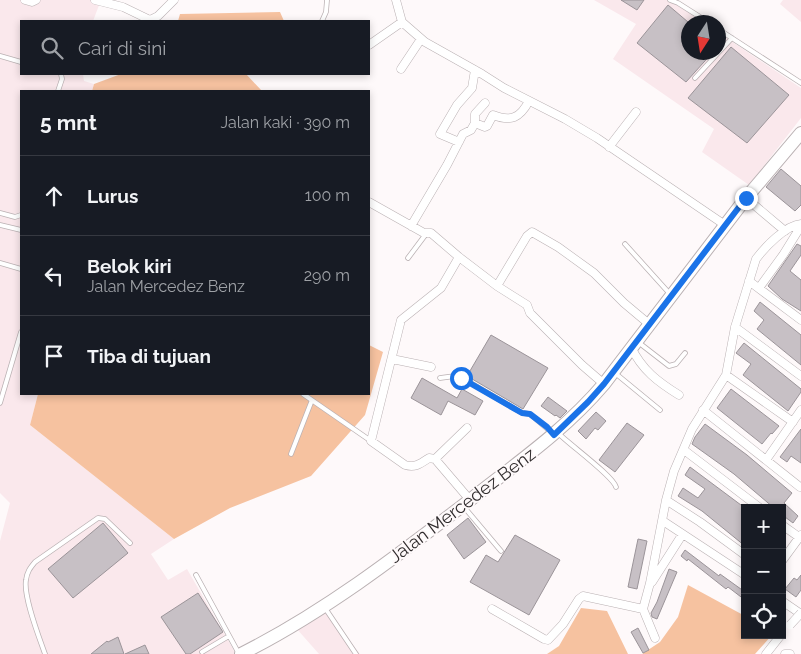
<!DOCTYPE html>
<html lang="id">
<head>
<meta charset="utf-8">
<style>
  body { margin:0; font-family:Raleway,sans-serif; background:#242831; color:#f1f3f6 }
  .controls { position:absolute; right:15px; bottom:15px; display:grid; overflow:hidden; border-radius:0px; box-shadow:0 2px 8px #0003 }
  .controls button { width:45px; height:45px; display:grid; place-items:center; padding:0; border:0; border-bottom:1px solid #363941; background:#171b24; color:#f1f3f6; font:25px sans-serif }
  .compass { position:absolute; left:681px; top:15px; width:45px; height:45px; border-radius:50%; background:#171b24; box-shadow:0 2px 8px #0003; rotate:192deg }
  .stop { position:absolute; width:15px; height:15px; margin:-11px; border:4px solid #1a73e8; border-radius:50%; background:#fff }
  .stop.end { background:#1a73e8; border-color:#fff; box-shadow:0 1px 5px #0008 }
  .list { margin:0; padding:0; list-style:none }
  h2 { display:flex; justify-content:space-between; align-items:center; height:65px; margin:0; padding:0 20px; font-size:21px }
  h2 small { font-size:16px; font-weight:400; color:#9ea1a6 }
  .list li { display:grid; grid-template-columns:32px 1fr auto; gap:15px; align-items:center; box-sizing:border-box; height:80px; padding:0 20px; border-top:1px solid #363941 }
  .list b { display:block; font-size:19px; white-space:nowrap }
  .list p { margin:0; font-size:16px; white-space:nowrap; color:#9ea1a6 }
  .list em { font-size:16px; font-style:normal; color:#9ea1a6 }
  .icon { flex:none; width:28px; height:28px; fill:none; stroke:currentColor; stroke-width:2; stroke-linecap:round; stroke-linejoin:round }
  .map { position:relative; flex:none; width:801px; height:654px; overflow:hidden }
  .search { position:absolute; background:#171b24; box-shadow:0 2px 8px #0003; left:20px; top:20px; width:350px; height:55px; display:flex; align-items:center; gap:12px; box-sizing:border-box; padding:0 18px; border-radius:0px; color:#9ea1a6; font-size:19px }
  .panel { position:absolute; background:#171b24; box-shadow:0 2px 8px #0003; left:20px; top:90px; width:350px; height:305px; border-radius:0px }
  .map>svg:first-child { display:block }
  .built { fill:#fae8ec }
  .green { fill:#f6c2a0 }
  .building { fill:#c7c0c5; stroke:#9b9499 }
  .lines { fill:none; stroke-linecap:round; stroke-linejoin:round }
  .service-casing { stroke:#bab1b3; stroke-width:5.5 }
  .minor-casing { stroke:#bab1b3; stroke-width:9 }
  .primary-casing { stroke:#bab1b3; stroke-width:14 }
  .service { stroke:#fff; stroke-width:4 }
  .minor { stroke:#fff; stroke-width:8 }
  .primary { stroke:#fff; stroke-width:12 }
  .minor-bridge-casing { stroke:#bab1b3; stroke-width:9; stroke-linecap:butt }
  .minor-bridge { stroke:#fff; stroke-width:8 }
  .route { stroke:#1a73e8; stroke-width:6 }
  .labels { text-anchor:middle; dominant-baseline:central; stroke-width:4; stroke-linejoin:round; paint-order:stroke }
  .street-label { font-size:18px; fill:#312d2e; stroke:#fef9fa }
</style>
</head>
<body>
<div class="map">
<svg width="801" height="654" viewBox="0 0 801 654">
  <rect width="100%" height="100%" fill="#fef9fa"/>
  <!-- built -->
  <path class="built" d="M0,0H115L113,3L101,0L93,21H21V74H83L84,81L94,84L92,91H21V394H38L30,425L174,539L151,554L168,580L187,569L236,654H0V541L10,503L0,493Z
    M594,0H677L676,4L703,22H688V52H718L719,33L801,88V118L749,185L702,152L714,129L613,59L636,24Z
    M783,0H801V22L780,4Z
    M326,612L360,654H319L296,628Z"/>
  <!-- green -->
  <path class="green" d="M280,12L284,21H178L180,14Z
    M121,74H246L262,91H92L94,84Z
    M369,345L383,352L365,415L311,476L230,508L174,539L30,425L38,394H369Z
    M688,585L745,616V635H772L755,654H642L660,642L678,617Z
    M581,608L607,611L628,654H547L559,646Z"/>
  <!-- building -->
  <path class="building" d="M621,0H644L637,10Z
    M668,5L688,22V52H713L686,82L637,43Z
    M731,47L789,95L747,143L688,98Z
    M781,169L801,186V205L795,211L766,187Z
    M797,244L801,246V255L790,271L801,280V311L782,299L768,286Z
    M760,302L801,335V365L757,329L764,320L754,311Z
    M491,335L548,368L523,409L467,376Z
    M744,343L801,389V392L788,411L743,375L751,364L736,353Z
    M422,378L457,398L462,389L483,401L475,415L448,401L441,415L411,398Z
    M731,389L779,426L772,434L771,433L762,444L717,408Z
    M548,397L567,411L560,418L556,415L555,416L541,406Z
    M596,412L606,421L598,430L595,428L586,439L578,431Z
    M627,423L644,435L615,472L599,460Z
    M705,424L747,455L792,493L784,503L798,516L793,523L785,517L782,519V508H774L734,474L692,444L695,437Z
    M801,429V463L791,456L787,462L780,457Z
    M690,467L745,508V546L702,511L678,496L683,488L698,498L705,489L685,475Z
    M468,518L486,542L464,559L447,535Z
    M103,523L128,553L73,598L48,569Z
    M515,535L560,560L529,615L470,582L486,555L498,562Z
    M638,539L647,541L637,589L628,587Z
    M685,550L719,576L720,574L745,592V600L728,587L726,589L688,559L687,561L681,556Z
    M669,569L677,572L657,619L652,617L651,613L657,602Z
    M801,575V590L796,597L785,589L794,578L797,580Z
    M198,593L223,632L190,654H186L161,617Z
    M638,628L649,650L643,653L631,632Z
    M118,637L124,654H91L107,641L108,642Z
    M145,645L149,654H125Z"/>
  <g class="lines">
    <defs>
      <path id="service" d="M670,0L678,3L708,22
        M322,21L326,12L327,0
        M718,29L801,83
        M0,56L21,62
        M695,78L732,38
        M58,91L62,79L61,74
        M0,213L15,217L21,215
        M0,225L21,230
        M625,244L670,294
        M408,258L426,234
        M0,263L21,269
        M638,342L669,366L676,364L685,353
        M615,373L660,410
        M440,378L455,376L464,379L522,413L530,414L551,432
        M303,394L371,441
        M0,403L21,332
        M558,433C570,445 613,476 616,487
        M291,454L312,400
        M464,507L501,551
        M196,575L238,652
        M325,608L356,654
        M202,652L229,636
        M45,654C39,637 23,596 26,580C27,572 30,568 35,562L98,518L105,519L130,543"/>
      <path id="minor" d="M25,0L32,2L36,0
        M95,0L123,7L150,20L158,16L174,0
        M396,0L402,22L425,42L482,74L504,88L565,119L597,138L725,225
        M369,45L402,22
        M401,69L421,39
        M475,123V114L485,103
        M459,142L440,134L457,105L472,88L475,70
        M609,147L636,112
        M746,198L785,231
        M369,202L424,233H431L459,257L497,286L527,305L530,313L582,365L604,384
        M411,226L447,165L463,134L471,130L475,123L485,127L487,126L493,115C511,122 520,118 529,101
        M459,257L441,288L401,320L371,441L405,465C415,468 420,464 429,458L435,459L470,500
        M749,281L801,320
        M497,286L527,236L532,232L558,247L594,273L624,303L649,324
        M759,288L783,255L801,226
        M735,327L801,376
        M631,347C642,370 658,382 679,395
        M392,359L431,367
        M726,375L793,422
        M703,410L800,487
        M684,450L760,508
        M435,459L467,428
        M766,460L801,410
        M663,521L745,575
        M782,525L799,537
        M745,555L700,522L666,500L674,471L692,429L726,375L735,327L756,259C765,247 786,225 801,224
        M782,561L801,535
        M652,582L682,535
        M782,601L801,614
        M492,609L544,639L548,640L563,624L579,599L583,596L643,609
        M655,638L643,609L650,583L666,500
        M766,654L781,635
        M785,654H790"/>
      <path id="primary" d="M241,654C323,613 397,556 470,500C517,463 565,430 604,384L746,198L801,133"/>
    </defs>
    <!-- service casing -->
    <use href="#service" class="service-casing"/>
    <!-- minor casing -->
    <use href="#minor" class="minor-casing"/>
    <!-- primary casing -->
    <use href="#primary" class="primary-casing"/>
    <!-- service -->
    <use href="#service" class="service"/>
    <!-- minor -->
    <use href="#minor" class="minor"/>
    <!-- primary -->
    <use href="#primary" class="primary"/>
    <defs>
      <path id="minor-bridge" d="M790,625L801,613"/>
    </defs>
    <!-- minor-bridge casing -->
    <use href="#minor-bridge" class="minor-bridge-casing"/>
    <!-- minor-bridge -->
    <use href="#minor-bridge" class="minor-bridge"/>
  </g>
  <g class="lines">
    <!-- route -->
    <path class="route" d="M461,378L522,413L530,414L547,427L554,435L588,402L604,384L746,198"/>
  </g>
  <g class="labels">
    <!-- street labels -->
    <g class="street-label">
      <text transform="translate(462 505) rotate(-37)">Jalan Mercedez Benz</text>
    </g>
  </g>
</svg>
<div class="controls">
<button>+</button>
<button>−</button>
<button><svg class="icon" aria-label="locate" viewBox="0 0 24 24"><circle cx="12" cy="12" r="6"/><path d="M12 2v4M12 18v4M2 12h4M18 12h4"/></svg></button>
</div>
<svg class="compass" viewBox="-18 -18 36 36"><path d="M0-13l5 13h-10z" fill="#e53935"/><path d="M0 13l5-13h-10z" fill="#9ea1a6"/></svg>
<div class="stop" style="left:461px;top:378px"></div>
<div class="stop end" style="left:746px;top:198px"></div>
<div class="search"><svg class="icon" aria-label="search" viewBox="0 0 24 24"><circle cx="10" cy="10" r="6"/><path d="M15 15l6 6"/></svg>Cari di sini</div>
<section class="panel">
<h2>5 mnt<small>Jalan kaki · 390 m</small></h2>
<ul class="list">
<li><svg class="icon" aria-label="ahead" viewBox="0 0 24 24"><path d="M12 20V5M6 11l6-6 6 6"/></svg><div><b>Lurus</b></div><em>100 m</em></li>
<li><svg class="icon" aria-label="left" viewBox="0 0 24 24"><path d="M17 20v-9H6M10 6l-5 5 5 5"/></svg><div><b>Belok kiri</b><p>Jalan Mercedez Benz</p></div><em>290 m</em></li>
<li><svg class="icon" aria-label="arrive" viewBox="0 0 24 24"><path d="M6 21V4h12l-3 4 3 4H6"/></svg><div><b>Tiba di tujuan</b></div></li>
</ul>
</section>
</div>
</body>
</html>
